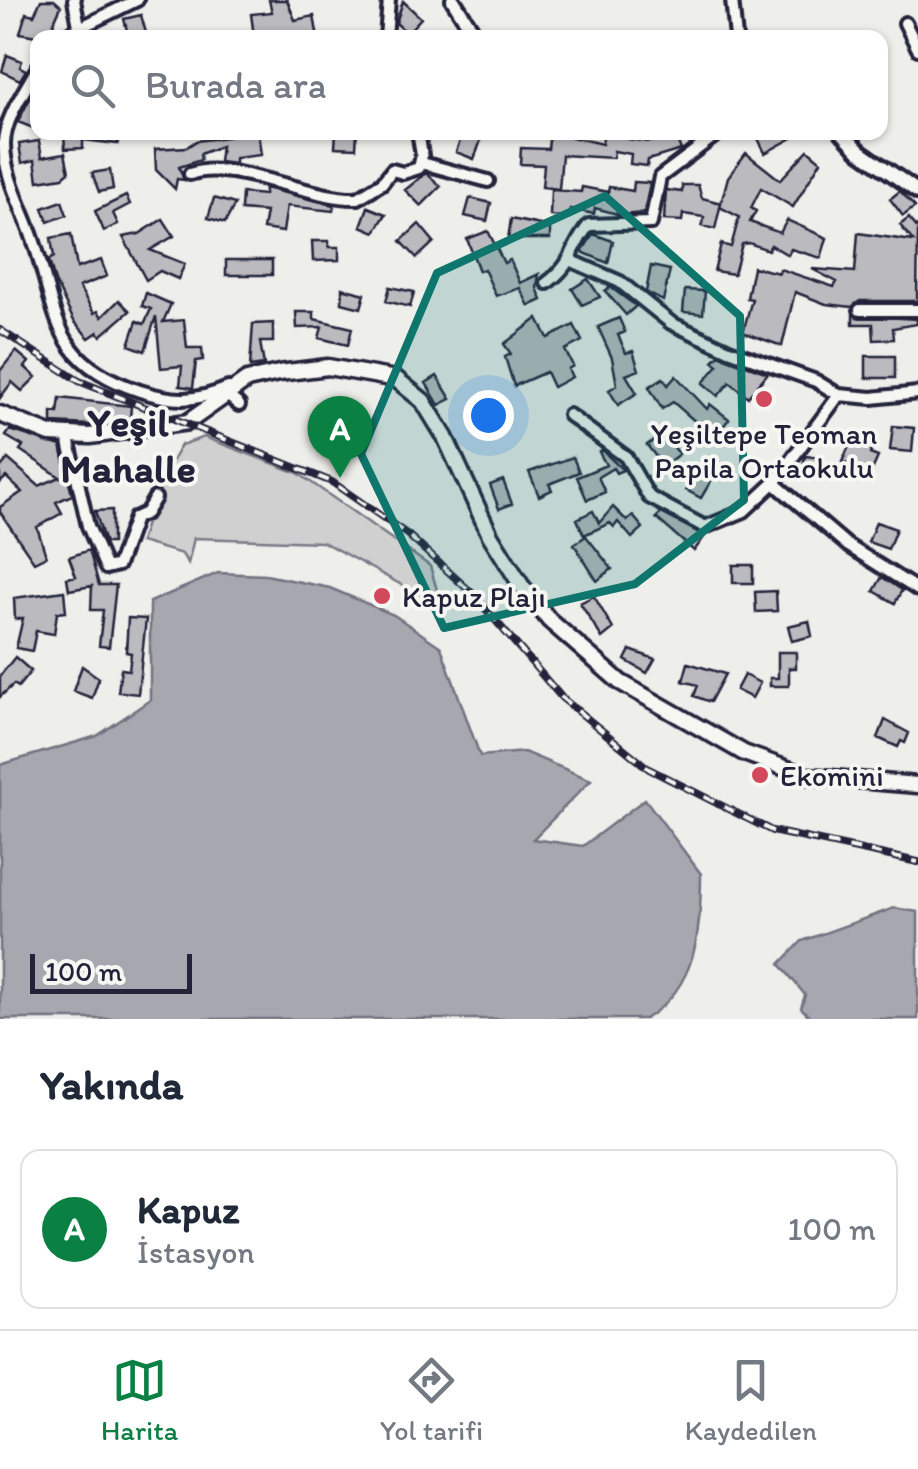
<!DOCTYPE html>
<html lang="tr">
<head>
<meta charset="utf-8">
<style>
  body { margin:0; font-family:Itim,sans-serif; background:#f2f2f3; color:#1f2937 }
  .scale { position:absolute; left:30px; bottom:25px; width:162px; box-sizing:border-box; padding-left:10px; border:5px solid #22223b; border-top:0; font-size:28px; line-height:35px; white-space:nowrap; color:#22223b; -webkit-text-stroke:8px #f6f6f2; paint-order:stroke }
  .you { position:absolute; left:488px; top:415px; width:35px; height:35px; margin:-25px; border:8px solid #fff; border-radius:50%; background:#1a73e8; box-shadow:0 0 0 15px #1a73e833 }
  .badge { display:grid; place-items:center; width:65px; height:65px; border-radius:50%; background:#0b8043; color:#fff; font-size:32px; font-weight:700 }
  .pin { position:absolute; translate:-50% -82px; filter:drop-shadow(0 2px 5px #0008) }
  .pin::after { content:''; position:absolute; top:52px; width:35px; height:30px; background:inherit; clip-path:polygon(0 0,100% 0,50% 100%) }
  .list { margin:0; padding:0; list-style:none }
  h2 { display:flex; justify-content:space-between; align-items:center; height:130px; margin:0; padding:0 40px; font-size:42px }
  h2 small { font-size:32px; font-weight:400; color:#747a83 }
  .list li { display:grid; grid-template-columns:65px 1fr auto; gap:30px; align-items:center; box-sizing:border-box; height:160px; margin:0 20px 20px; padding:0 20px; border:2px solid #e0e1e3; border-radius:20px }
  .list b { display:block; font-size:38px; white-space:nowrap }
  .list p { margin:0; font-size:32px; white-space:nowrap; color:#747a83 }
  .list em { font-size:32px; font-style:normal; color:#747a83 }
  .icon { flex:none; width:55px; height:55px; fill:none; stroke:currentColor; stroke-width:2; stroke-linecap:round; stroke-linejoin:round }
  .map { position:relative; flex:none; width:918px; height:1019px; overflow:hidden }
  .search { position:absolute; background:#fff; box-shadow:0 2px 8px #0004; left:30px; right:30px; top:30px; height:110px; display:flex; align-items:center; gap:25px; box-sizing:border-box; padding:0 35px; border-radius:20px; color:#747a83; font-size:38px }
  .sheet { height:310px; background:#fff }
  nav { display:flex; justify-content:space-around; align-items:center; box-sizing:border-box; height:140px; border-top:2px solid #e0e1e3; background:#fff; font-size:28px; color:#747a83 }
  nav a { display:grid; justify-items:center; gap:5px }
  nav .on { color:#0b8043 }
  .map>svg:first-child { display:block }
  .green { fill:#d0d0d1; stroke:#797986; stroke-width:2.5 }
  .water { fill:#a7a7af; stroke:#727281; stroke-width:2.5 }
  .building { fill:#bbbbbf; stroke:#22223b; stroke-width:2.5 }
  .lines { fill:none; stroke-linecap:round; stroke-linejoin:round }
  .minor-casing { stroke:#22223b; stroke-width:18 }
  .tertiary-casing { stroke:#22223b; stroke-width:20 }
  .secondary-casing { stroke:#22223b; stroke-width:21 }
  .minor { stroke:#f6f6f2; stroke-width:10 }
  .tertiary { stroke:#f6f6f2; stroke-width:12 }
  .secondary { stroke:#f6f6f2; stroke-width:14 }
  .rail-casing { stroke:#22223b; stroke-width:8 }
  .rail { stroke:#f6f6f2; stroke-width:4; stroke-dasharray:11; stroke-linecap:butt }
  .marked { fill:#0f766e; fill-opacity:0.2; stroke:#0f766e; stroke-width:8; stroke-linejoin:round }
  .poi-dot { fill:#d1495b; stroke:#f6f6f2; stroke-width:4 }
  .labels { text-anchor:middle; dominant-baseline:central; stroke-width:8; stroke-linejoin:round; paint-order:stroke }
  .poi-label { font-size:30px; fill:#22223b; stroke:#f6f6f2; text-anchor:start }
  .district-label { font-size:40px; font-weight:bold; fill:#22223b; stroke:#f6f6f2 }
</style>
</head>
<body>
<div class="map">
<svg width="918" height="1019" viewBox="0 0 918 1019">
  <rect width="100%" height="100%" fill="#eeeeeb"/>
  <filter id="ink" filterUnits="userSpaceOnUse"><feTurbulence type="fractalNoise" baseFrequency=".01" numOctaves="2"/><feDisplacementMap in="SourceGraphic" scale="20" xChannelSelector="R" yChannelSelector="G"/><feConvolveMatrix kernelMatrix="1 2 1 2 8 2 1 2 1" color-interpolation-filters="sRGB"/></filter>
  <g filter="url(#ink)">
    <!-- green -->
    <path class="green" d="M204,437L298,473L430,566L442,607L323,542L194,538L188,564L182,554L140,542L158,486L181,445Z"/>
    <!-- water -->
    <path class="water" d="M218,573L266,575L330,588L394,615L441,647L480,756L524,752L591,780L533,839L583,846L645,799L701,874C701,931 697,988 645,1019H0V765L97,736L150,700V602Z
      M894,908L918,912V1019H812L801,1008L805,995L780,964L802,941Z"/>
    <!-- building -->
    <path class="building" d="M41,0H54L61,6L47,38L20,33L26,13L34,15Z
      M269,0H287L295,20L314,16L318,38L254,36L251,14L272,12Z
      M403,1L421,18L407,33L396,23Z
      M141,15L146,33L129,38L124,19Z
      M7,55L22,61L20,67L26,70L20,80L2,71Z
      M33,92L38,94V130L18,122Z
      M64,132H119L118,144L83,140V148L65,149Z
      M228,132H258L261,155L235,158V164L219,162L221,146L200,154L201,160L179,167L184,180L177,179L175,189L156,170L155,149L187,147L196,141L228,137Z
      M336,132H357L356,148L335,147Z
      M463,132H484L474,159L456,152Z
      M550,132L602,144L604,132H629L628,139L649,142L660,139L658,134L674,132L681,150L648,160L647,166L630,164L631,154L614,151L613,158L562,155L559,189L542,187L544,165L520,164L521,148L548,149Z
      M755,132H803L765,153Z
      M39,141L42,157L65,153L69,172L63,177L38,181L35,160L22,163L19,144Z
      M808,150L821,161L793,207L761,188L751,208L756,211L750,222L780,233L787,220L827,238L821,258L791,249L788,255L771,245L768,250L749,243L742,244L734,274L714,271L721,244L731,247L739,217L720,207L728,177L746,153L780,180Z
      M110,170L113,189L99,192L92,173Z
      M426,173L441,186L421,206L405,190Z
      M634,182L650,183L644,213L621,215L595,208L594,214L570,209L569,218L550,216L551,190L581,192L582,187L608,192L609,187L633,191Z
      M682,185H698L702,198L721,203L715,229L702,226L704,217L683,214L682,221L664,220L666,190L682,192Z
      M265,188L334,205L333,211L287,206L283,232L263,229L266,212L241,210L242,193L264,195Z
      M900,191L915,207L903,216L890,199Z
      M126,196L130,204L113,213L118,224L104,231L95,211Z
      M214,198L235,204L225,223L208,218Z
      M470,198L491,203L487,221L465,216Z
      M62,201L67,215L48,222L43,208Z
      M368,207L386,214L375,232L361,226Z
      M909,218L918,229L917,301H860L852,307L826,304L795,292L782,346L743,332L752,299L747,298L753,267L779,273L780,269L834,287L837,282L812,269L855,272L858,233L913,241L900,225Z
      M163,219L174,236L150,250L185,264L178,279L160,271L146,280L123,237L139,234Z
      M511,219L550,227V239H508Z
      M419,224L434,242L417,258L401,241Z
      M488,231L504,263L510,260L520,283L539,274L537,288L542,300L529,306L520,288L496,296L484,269L479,271L467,239Z
      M71,234L77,268L101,260L107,276L79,287L94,313L98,311L102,317L119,300L130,311L101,336L98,332L89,338L74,321L55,282L49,260L54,257L51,238Z
      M593,234L613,241L608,263L582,252Z
      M312,241H329V247H339V260L313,261Z
      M226,260H272V275H226Z
      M651,266L670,270L663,301L646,292Z
      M588,279L600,297L582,305L572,289Z
      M390,287L414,292L410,307L386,301Z
      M610,287L636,306L626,315L605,291Z
      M342,288L365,294L361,308L342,303Z
      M685,290L705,291L703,314L683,312Z
      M146,293L171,304L163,322L184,320L187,348H202L203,360L196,361L193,388L180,386L182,366L161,368L156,316L145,351L129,345L137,321L144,324L151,309L142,306Z
      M296,312H314V319L352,328L348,345L319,338L322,327L297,328Z
      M853,315L917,319V324L893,328L894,339L874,340L873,324H853Z
      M538,318L548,338L574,325L582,341L565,350L573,366L568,369L572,377L553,387L546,372L514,386L505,357L511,354L504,344Z
      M619,318L625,332L618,335L626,353L633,351L639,370L626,375L637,393L618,405L609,390L617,385L612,358L598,327Z
      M273,323V342H260L264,365L250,367L253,324Z
      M16,351L29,362L25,367L36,377L22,391L12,382L0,398V371Z
      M719,355L765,372L767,374L748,397L730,382L718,396L703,383L718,365L713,361Z
      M866,356H895V378H866Z
      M437,376L451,399L439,405L426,383Z
      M676,376L707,409L710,404L729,419L714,438L673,402L662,409L649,387L663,378L668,385Z
      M60,398L131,406L130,420L90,425L52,423V412L58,413Z
      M498,398L508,417L492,426L482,407Z
      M893,426L914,428L912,452L890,450Z
      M10,430L61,446L72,495L56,502L62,513L37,527L46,556L34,562L0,512V507L22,492L6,477L0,483V468L8,459L39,486L60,477L20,450L23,446L6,436Z
      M664,433L679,454L663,466L647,445Z
      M853,437L875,443L870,454L878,457L870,475L842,462Z
      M602,450L623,470L616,473L613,468L598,477L605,492L587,500L577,477L606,465L599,452Z
      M805,456L824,458L822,479L801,477Z
      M573,457L579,472L549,484L552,490L539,496L529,472Z
      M696,473L711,481L701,498L686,490Z
      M503,480L512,504L499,509L490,485Z
      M613,507L627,521L633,516L643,528L632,538L618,522L614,527L610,523L584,535L577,519L593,511L599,523Z
      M112,510V543H105L95,511Z
      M661,513L705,536L694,551L656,518Z
      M876,522L896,529L888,549L868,542Z
      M586,536L612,569L597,581L574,544Z
      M89,550L99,585H116L109,647L99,646L103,610H91L92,586L69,590L67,578L76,576L69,557Z
      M733,565H753V583H733Z
      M882,577L902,590L895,603L874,591Z
      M64,591L66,612L57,613L54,634L36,631L32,651L16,648L23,618L15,619L14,598Z
      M776,591L777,611L756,612L755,592Z
      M594,596L613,629L602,638L580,603Z
      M128,618L146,619L138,694L118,692L121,669L129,670L131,653L126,652Z
      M809,621L812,636L792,641L788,626Z
      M630,650L655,659L647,673L625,660Z
      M778,652H796V668H789V686H770V678H778Z
      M15,657L31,671L18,687L14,684L0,697V676Z
      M688,663L725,674L710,702L694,696L698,685L683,681Z
      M82,666L99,678L92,698L73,691Z
      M744,675L760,683L752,698L736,690Z
      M885,720L909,733L905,743L901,741L898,747L878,738Z"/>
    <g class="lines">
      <defs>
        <path id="minor" d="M74,0L79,26
          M732,0L736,38
          M905,23L918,49
          M59,38L137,0
          M386,38L389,0
          M38,67C26,89 4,119 4,144C4,176 23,209 33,239C59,315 50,362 140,391C174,402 195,402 228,388
          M422,163L488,181
          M190,174C230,158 311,200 358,198L382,183L392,170L403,173L419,168L422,155L418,132
          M572,261L620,282L671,323L729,350L816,381L839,395L872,398L918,393
          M547,283C576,261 569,249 589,225L651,223L660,177L720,132
          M860,310H918
          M227,395L239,405
          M569,415L626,457L649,497L705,527L744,511L774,483L839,395
          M68,438L88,526L106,568L118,565L135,518L146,513L155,498
          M774,483L847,545L918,590"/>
        <path id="tertiary" d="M453,0L477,38
          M842,132L860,151L918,192"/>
        <path id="secondary" d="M0,414L50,434L90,436L188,422L247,380L279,373L328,367L396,379L423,401L445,437L490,535L521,585L549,620L620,682L744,753L807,776L918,785"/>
      </defs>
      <!-- minor casing -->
      <use href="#minor" class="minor-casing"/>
      <!-- tertiary casing -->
      <use href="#tertiary" class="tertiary-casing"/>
      <!-- secondary casing -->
      <use href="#secondary" class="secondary-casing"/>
      <!-- minor -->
      <use href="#minor" class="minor"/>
      <!-- tertiary -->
      <use href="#tertiary" class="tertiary"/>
      <!-- secondary -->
      <use href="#secondary" class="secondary"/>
      <defs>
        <path id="rail" d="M0,330L79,381L332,482L408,535L472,593L562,698L649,769L772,831L918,862"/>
      </defs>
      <!-- rail casing -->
      <use href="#rail" class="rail-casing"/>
      <!-- rail -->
      <use href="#rail" class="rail"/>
    </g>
  </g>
  <!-- marked area -->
  <path class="marked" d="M605,196L740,316L744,500L635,584L444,628L361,454L437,273Z"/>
  <!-- markers -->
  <g class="poi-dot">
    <circle cx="764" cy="399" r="10"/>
    <circle cx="382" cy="596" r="10"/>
    <circle cx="760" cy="775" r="10"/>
  </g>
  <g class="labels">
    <!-- poi labels -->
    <g class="poi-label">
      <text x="764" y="433" text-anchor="middle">Yeşiltepe Teoman<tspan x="764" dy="34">Papila Ortaokulu</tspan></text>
      <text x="402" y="596">Kapuz Plajı</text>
      <text x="780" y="775">Ekomini</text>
    </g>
    <!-- district labels -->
    <g class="district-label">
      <text x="128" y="422">Yeşil<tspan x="128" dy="46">Mahalle</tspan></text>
    </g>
  </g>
</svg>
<div class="scale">100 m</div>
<div class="you"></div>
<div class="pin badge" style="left:340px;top:478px">A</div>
<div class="search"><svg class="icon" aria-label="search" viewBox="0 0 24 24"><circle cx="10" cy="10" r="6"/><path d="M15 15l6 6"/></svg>Burada ara</div>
</div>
<section class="sheet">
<h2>Yakında<small></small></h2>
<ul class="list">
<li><span class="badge">A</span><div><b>Kapuz</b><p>İstasyon</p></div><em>100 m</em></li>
</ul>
</section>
<nav>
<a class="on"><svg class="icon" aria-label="map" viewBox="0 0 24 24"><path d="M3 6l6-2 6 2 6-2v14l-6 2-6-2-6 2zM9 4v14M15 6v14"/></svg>Harita</a>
<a><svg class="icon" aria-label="directions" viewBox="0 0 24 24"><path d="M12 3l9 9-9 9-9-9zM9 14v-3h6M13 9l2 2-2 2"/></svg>Yol tarifi</a>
<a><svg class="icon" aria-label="saved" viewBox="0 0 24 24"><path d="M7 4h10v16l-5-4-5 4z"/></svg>Kaydedilen</a>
</nav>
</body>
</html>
